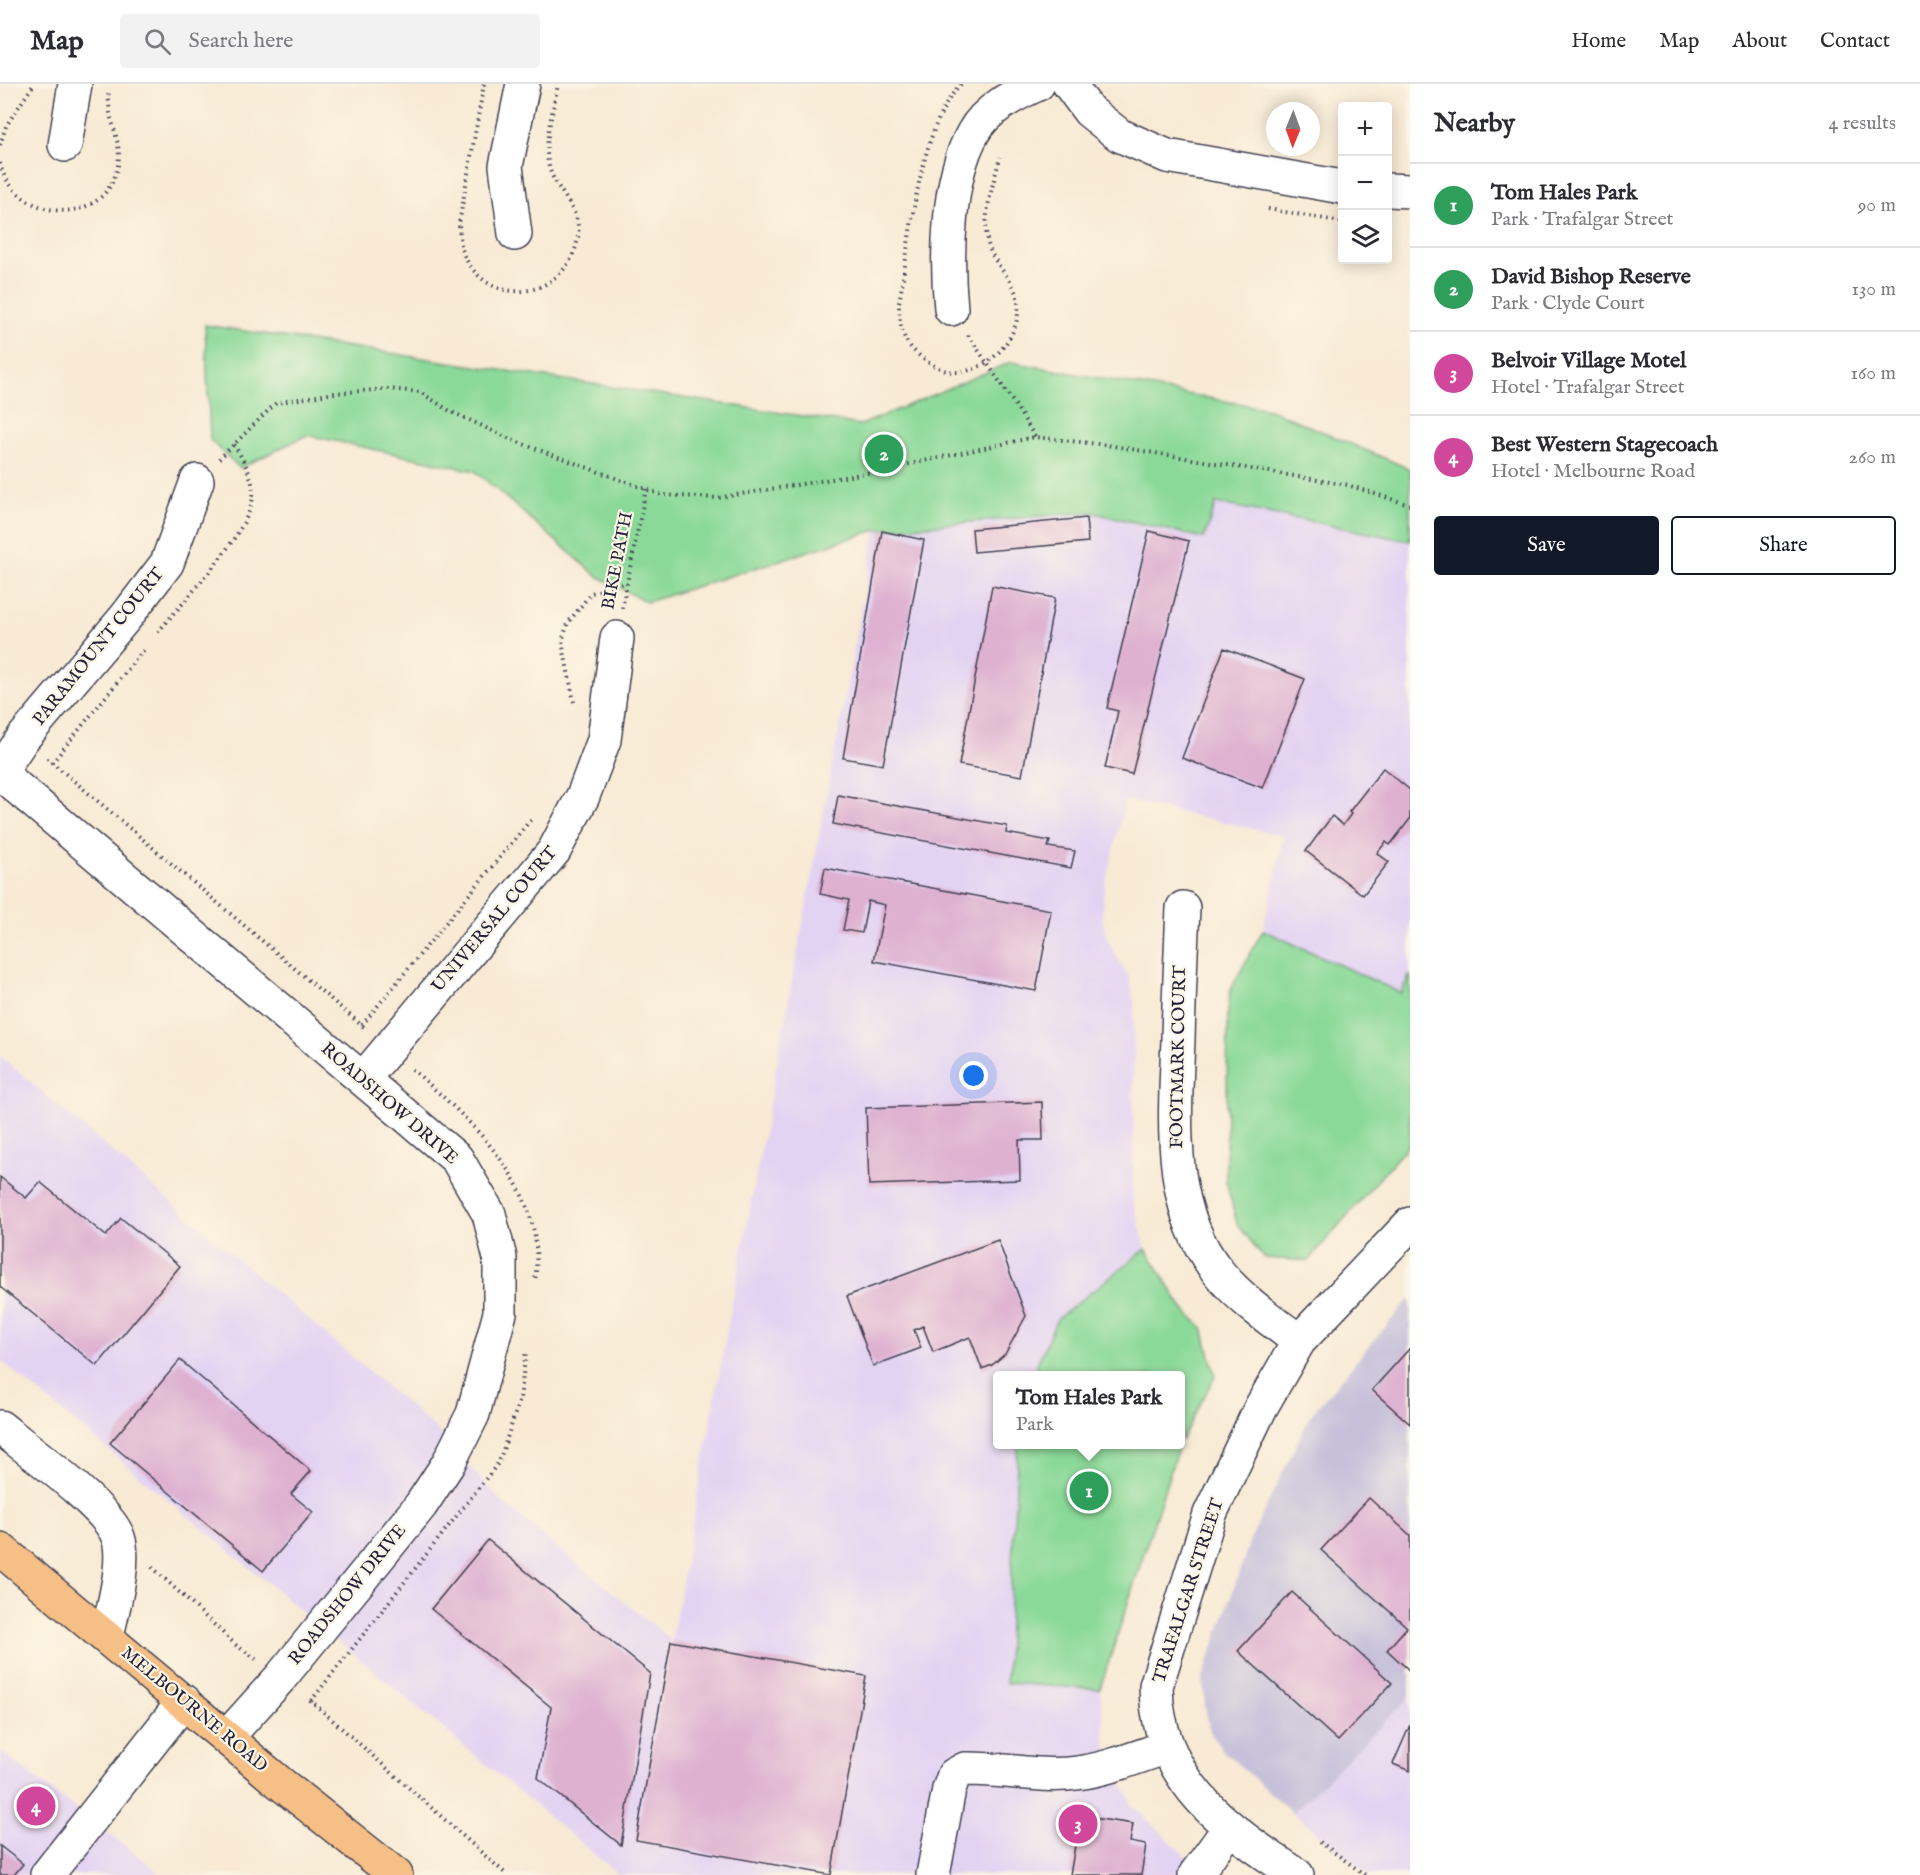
<!DOCTYPE html>
<html lang="en">
<head>
<meta charset="utf-8">
<style>
  body { margin:0; font-family:"IM FELL English",serif; background:#f2f2f3; color:#2b2b33 }
  .controls { position:absolute; right:18px; top:18px; display:grid; overflow:hidden; border-radius:6px; box-shadow:0 3px 15px #0003 }
  .controls button { width:54px; height:54px; display:grid; place-items:center; padding:0; border:0; border-bottom:2px solid #e1e1e2; background:#fff; color:#2b2b33; font:30px sans-serif }
  .compass { position:absolute; left:1266px; top:18px; width:54px; height:54px; border-radius:50%; background:#fff; box-shadow:0 3px 15px #0003; rotate:181deg }
  .you { position:absolute; left:974px; top:992px; width:21px; height:21px; margin:-15px; border:4px solid #fff; border-radius:50%; background:#1a73e8; box-shadow:0 0 0 9px #1a73e833 }
  .badge { display:grid; place-items:center; width:39px; height:39px; border-radius:50%; background:#111827; color:#fff; font-size:20px; font-weight:700 }
  .pin { position:absolute; translate:-50% -50%; border:3px solid #fff; box-shadow:0 2px 6px #0006 }
  .popup { position:absolute; left:993px; top:1287px; width:192px; height:78px; box-sizing:border-box; display:grid; place-content:center; border-radius:6px; background:#fff; filter:drop-shadow(0 2px 4px #0005); font-size:20px; white-space:nowrap; color:#7c7c81 }
  .popup b { font-size:22px; color:#2b2b33 }
  .popup::after { content:''; position:absolute; left:50%; top:100%; margin-left:-12px; border:12px solid transparent; border-top-color:#fff }
  .list { margin:0; padding:0; list-style:none }
  h2 { display:flex; justify-content:space-between; align-items:center; height:78px; margin:0; padding:0 24px; font-size:26px }
  h2 small { font-size:20px; font-weight:400; color:#7c7c81 }
  .list li { display:grid; grid-template-columns:39px 1fr auto; gap:18px; align-items:center; box-sizing:border-box; height:84px; padding:0 24px; border-top:2px solid #e1e1e2 }
  .list b { display:block; font-size:22px; white-space:nowrap }
  .list p { margin:0; font-size:20px; white-space:nowrap; color:#7c7c81 }
  .list em { font-size:20px; font-style:normal; color:#7c7c81 }
  .actions { display:flex; gap:12px; padding:18px 24px }
  .actions a { flex:1; padding:14px 0; border:2px solid #111827; border-radius:6px; text-align:center; font-size:21px; color:#111827 }
  .actions .main { background:#111827; color:#fff }
  .icon { flex:none; width:33px; height:33px; fill:none; stroke:currentColor; stroke-width:2; stroke-linecap:round; stroke-linejoin:round }
  .map { position:relative; flex:none; width:1410px; height:1791px; overflow:hidden }
  header { display:flex; align-items:center; gap:36px; box-sizing:border-box; height:84px; padding:0 30px; background:#fff; border-bottom:2px solid #e1e1e2 }
  header strong { font-size:28px }
  nav { display:flex; gap:33px; margin-inline-start:auto; font-size:21px }
  .search { width:420px; height:54px; background:#f2f2f3; display:flex; align-items:center; gap:15px; box-sizing:border-box; padding:0 21px; border-radius:6px; color:#7c7c81; font-size:22px }
  main { display:flex }
  aside { flex:1; background:#fff }
  .map>svg:first-child { display:block }
  .built { fill:#e3d3f3 }
  .industrial { fill:#c6c0da }
  .green { fill:#8ad998; stroke:#567e6a; stroke-width:1.5 }
  .building { fill:#deb1d1 }
  .lines { fill:none; stroke-linecap:round; stroke-linejoin:round }
  .minor-casing { stroke:#424052; stroke-width:36 }
  .major-casing { stroke:#424052; stroke-width:36 }
  .path { stroke:#424052; stroke-width:4; stroke-dasharray:1.5 4.5; stroke-linecap:butt }
  .minor { stroke:#fff; stroke-width:33 }
  .major { stroke:#f5bf86; stroke-width:33 }
  .labels { text-anchor:middle; dominant-baseline:central; stroke-width:4.5; stroke-linejoin:round; paint-order:stroke }
  .street-label { font-size:18px; fill:#22223b; stroke:#fcf5e5 }
</style>
</head>
<body>
<header>
<strong>Map</strong>
<div class="search"><svg class="icon" aria-label="search" viewBox="0 0 24 24"><circle cx="10" cy="10" r="6"/><path d="M15 15l6 6"/></svg>Search here</div>
<nav><a>Home</a><a>Map</a><a>About</a><a>Contact</a></nav>
</header>
<main>
<div class="map">
<svg width="1410" height="1791" viewBox="0 0 1410 1791">
  <rect width="100%" height="100%" fill="#fcf5e5"/>
  <filter id="ink" filterUnits="userSpaceOnUse"><feTurbulence type="fractalNoise" baseFrequency=".0167" numOctaves="2"/><feDisplacementMap in="SourceGraphic" scale="12" xChannelSelector="R" yChannelSelector="G"/><feConvolveMatrix kernelMatrix="1 2 1 2 8 2 1 2 1" color-interpolation-filters="sRGB"/></filter>
  <filter id="wash" filterUnits="userSpaceOnUse"><feTurbulence type="fractalNoise" baseFrequency=".008" numOctaves="4" result="noise"/><feDisplacementMap in="SourceGraphic" scale="24" xChannelSelector="R" yChannelSelector="G"/><feGaussianBlur stdDeviation="1.35" result="paint"/><feColorMatrix in="noise" values="0 0 0 0 0 0 0 0 0 0 0 0 0 0 0 0 0 1.4 0 .05"/><feComposite in="paint" operator="in"/></filter>
  <g filter="url(#wash)">
    <rect width="100%" height="100%" fill="#f8ead4"/>
    <!-- built -->
    <path class="built" d="M1215,419L1410,457V891L1402,909L1263,846L1284,752L1125,716L1104,807L1102,832L1106,853L1130,895L1134,918L1133,1118L1146,1165L1057,1235L1032,1291L998,1292V1360L1018,1361L1006,1599L1100,1605L1106,1662L1132,1721L1206,1791H619L0,1276V972L433,1342L502,1418L670,1555L644,1711L723,1269L876,446L1090,428L1204,454Z
      M1410,1613V1791H1369L1293,1729Z
      M0,1667L146,1778L162,1791H0Z"/>
    <!-- industrial -->
    <path class="industrial" d="M1410,1214V1613L1293,1729L1221,1665L1210,1647L1205,1623L1203,1593L1251,1454L1310,1332Z"/>
    <!-- green -->
    <path class="green" d="M205,241L861,341L1011,278L1269,325L1410,385V457L1216,419L1204,454L1090,428L876,446L647,518L597,492L475,387L307,351L240,384L210,356Z
      M1263,846L1401,909L1410,891V1059L1308,1177L1264,1174L1237,1140L1226,1097L1228,925L1231,905Z
      M1146,1165L1183,1225L1203,1244L1215,1292L1181,1357L1180,1292L1032,1291L1057,1235Z
      M1018,1361H1179L1100,1605L1006,1599Z"/>
    <g id="blocks">
      <!-- building -->
      <path class="building" d="M1086,434L1088,458L974,468L972,445Z
        M882,447L924,456L883,681L843,674Z
        M1149,447L1189,457L1132,690L1105,684L1118,627L1107,624Z
        M992,502L1055,514L1022,692L959,681Z
        M1224,564L1305,595L1263,704L1182,674Z
        M1383,684L1410,706V735L1390,761L1386,758L1377,769L1389,778L1363,811L1306,767L1332,732L1343,741L1351,730L1349,728Z
        M838,711L1007,742L1006,749L1050,757L1048,763L1075,767L1071,784L833,740Z
        M825,784L1051,826L1036,907L874,877L885,821L868,817L862,849L843,846L849,816L820,810Z
        M1042,1018L1043,1056H1019L1020,1096L869,1101L866,1024Z
        M0,1093L26,1114L40,1098L106,1152L121,1134L180,1182L97,1282L0,1203Z
        M998,1156L1026,1232L1005,1270L992,1281L982,1285L970,1253L933,1268L923,1242L914,1246L921,1264L873,1282L847,1212Z
        M1410,1264V1340L1372,1306Z
        M180,1276L311,1387L291,1410L313,1428L263,1487L110,1359Z
        M1369,1414L1410,1451V1587L1387,1566L1407,1543L1321,1466Z
        M488,1456L650,1589L621,1761L538,1694L551,1623L431,1525Z
        M1292,1508L1392,1599L1338,1657L1238,1567Z
        M671,1557L866,1592L831,1791L636,1756Z
        M1410,1641V1687L1393,1680Z
        M1080,1732L1133,1740L1130,1758L1146,1761L1141,1791H1070Z
        M0,1762L23,1780L14,1791H0Z"/>
    </g>
  </g>
  <g filter="url(#ink)">
    <use href="#blocks" fill-opacity="0" stroke="#424052" stroke-width="1.5"/>
    <g class="lines">
      <defs>
        <path id="minor" d="M1069,0L1089,27L1119,51L1167,72L1342,103
          M65,61L75,0
          M1388,106L1410,107
          M515,150L506,82L523,0
          M951,225C946,173 947,95 973,49C986,25 1014,11 1038,0
          M0,688L23,654L125,534L167,479L197,397
          M0,689L457,1075L489,1130L500,1174V1229L473,1330L448,1380L421,1421L281,1593L227,1653
          M1183,824C1181,868 1179,912 1178,956C1175,1034 1166,1124 1219,1189C1241,1216 1271,1236 1299,1257
          M363,995L554,767L583,712L604,656L617,554
          M0,1343C27,1365 108,1423 118,1453C127,1478 112,1526 107,1553
          M47,1791L184,1617
          M933,1791L949,1705L954,1691L965,1685C1002,1684 1040,1694 1077,1689C1108,1685 1137,1673 1167,1663
          M1195,1791L1230,1743
          M1297,1791C1225,1744 1157,1696 1156,1602L1210,1430L1261,1323L1299,1257L1410,1140"/>
        <path id="major" d="M0,1465L280,1699L396,1791"/>
      </defs>
      <!-- minor casing -->
      <use href="#minor" class="minor-casing"/>
      <!-- major casing -->
      <use href="#major" class="major-casing"/>
      <!-- path -->
      <path class="path" d="M484,0L459,140C460,150 460,162 464,171C491,229 569,213 578,153C582,123 552,105 548,78C544,54 554,24 558,0
        M961,0C918,44 910,158 899,219C899,241 902,258 920,272C938,287 955,293 978,283C1004,272 1027,236 1015,207C1007,188 990,176 987,155C983,129 994,98 1000,73
        M0,61L6,42L34,0
        M0,79C12,132 94,147 115,92C123,71 117,55 111,34C109,26 109,16 108,7
        M1268,125L1342,138
        M968,251C991,285 1014,318 1035,353
        M219,375L276,319L335,309L388,305L420,308L450,327L512,356L662,411L718,414L873,388L1035,353L1107,361L1348,401L1410,421
        M622,524L646,405
        M158,548C182,519 251,447 253,412C254,392 243,377 234,360
        M574,618L562,557L568,539L591,509L627,499
        M47,674L366,945
        M52,679L146,563
        M362,941L533,733
        M412,985C474,1040 548,1104 535,1197
        M152,1483L236,1561L256,1575
        M310,1616L507,1791
        M311,1617L499,1378L520,1315L526,1267
        M1320,1758L1365,1791"/>
      <!-- minor -->
      <use href="#minor" class="minor"/>
      <!-- major -->
      <use href="#major" class="major"/>
    </g>
  </g>
  <g class="labels">
    <!-- street labels -->
    <g class="street-label">
      <text transform="translate(618 477) rotate(-79)">BIKE PATH</text>
      <text transform="translate(99 563) rotate(-51)">PARAMOUNT COURT</text>
      <text transform="translate(495 836) rotate(-50)">UNIVERSAL COURT</text>
      <text transform="translate(1179 973) rotate(-89)">FOOTMARK COURT</text>
      <text transform="translate(389 1020) rotate(41)">ROADSHOW DRIVE</text>
      <text transform="translate(1189 1507) rotate(-72)">TRAFALGAR STREET</text>
      <text transform="translate(348 1511) rotate(-51)">ROADSHOW DRIVE</text>
      <text transform="translate(194 1626) rotate(40)">MELBOURNE ROAD</text>
    </g>
  </g>
</svg>
<div class="controls">
<button>+</button>
<button>−</button>
<button><svg class="icon" aria-label="layers" viewBox="0 0 24 24"><path d="M12 4l9 5-9 5-9-5zM3 14l9 5 9-5"/></svg></button>
</div>
<svg class="compass" viewBox="-18 -18 36 36"><path d="M0-13l5 13h-10z" fill="#e53935"/><path d="M0 13l5-13h-10z" fill="#7c7c81"/></svg>
<div class="you"></div>
<div class="pin badge" style="left:1089px;top:1407px;background:#2e9e5b">1</div>
<div class="popup"><b>Tom Hales Park</b>Park</div>
<div class="pin badge" style="left:884px;top:370px;background:#2e9e5b">2</div>
<div class="pin badge" style="left:1078px;top:1740px;background:#d1479c">3</div>
<div class="pin badge" style="left:36px;top:1722px;background:#d1479c">4</div>
</div>
<aside>
<h2>Nearby<small>4 results</small></h2>
<ul class="list">
<li><span class="badge" style="background:#2e9e5b">1</span><div><b>Tom Hales Park</b><p>Park · Trafalgar Street</p></div><em>90 m</em></li>
<li><span class="badge" style="background:#2e9e5b">2</span><div><b>David Bishop Reserve</b><p>Park · Clyde Court</p></div><em>130 m</em></li>
<li><span class="badge" style="background:#d1479c">3</span><div><b>Belvoir Village Motel</b><p>Hotel · Trafalgar Street</p></div><em>160 m</em></li>
<li><span class="badge" style="background:#d1479c">4</span><div><b>Best Western Stagecoach</b><p>Hotel · Melbourne Road</p></div><em>260 m</em></li>
</ul>
<div class="actions"><a class="main">Save</a><a>Share</a></div>
</aside>
</main>
</body>
</html>
